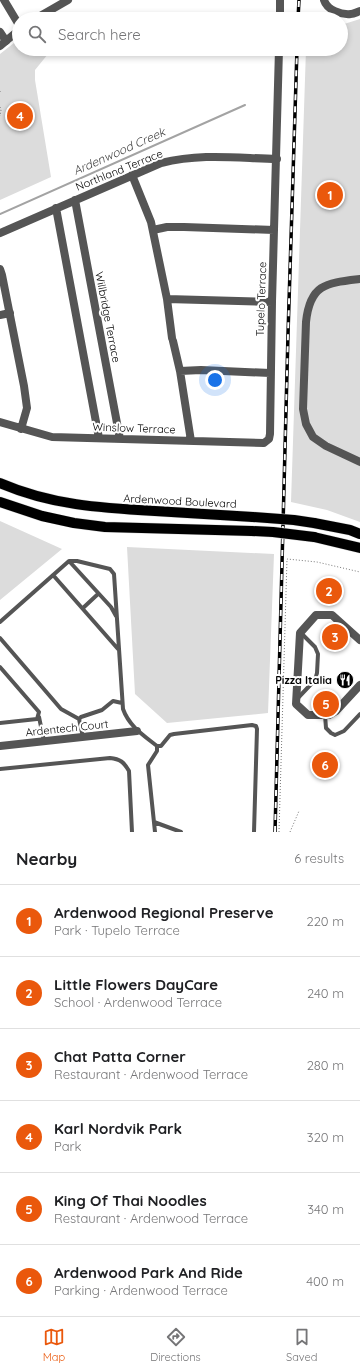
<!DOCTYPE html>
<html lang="en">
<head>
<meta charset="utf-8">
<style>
  body { margin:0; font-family:Quicksand,sans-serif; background:#f6f6f6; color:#202124 }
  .you { position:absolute; left:215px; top:380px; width:14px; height:14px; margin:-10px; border:3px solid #fff; border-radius:50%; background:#1a73e8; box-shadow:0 0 0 6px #1a73e833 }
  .badge { display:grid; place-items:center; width:26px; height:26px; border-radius:50%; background:#ea580c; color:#fff; font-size:13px; font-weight:700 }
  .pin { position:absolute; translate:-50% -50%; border:2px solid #fff; box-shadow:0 1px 4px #0006 }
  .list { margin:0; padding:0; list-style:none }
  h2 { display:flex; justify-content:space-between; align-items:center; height:52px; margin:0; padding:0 16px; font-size:17px }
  h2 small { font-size:13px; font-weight:400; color:#757577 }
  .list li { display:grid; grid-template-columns:26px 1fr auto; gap:12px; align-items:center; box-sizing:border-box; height:72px; padding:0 16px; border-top:1px solid #e0e0e0 }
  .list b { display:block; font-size:15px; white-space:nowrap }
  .list p { margin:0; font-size:13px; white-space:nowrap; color:#757577 }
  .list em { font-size:13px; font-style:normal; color:#757577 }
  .icon { flex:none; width:22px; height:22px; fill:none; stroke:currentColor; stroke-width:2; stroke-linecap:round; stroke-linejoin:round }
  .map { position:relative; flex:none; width:360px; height:832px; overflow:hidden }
  .search { position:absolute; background:#fff; box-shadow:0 2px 6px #0003; left:12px; right:12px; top:12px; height:44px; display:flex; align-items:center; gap:10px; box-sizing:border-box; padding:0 14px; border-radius:22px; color:#757577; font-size:15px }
  .sheet { height:484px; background:#fff }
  nav { display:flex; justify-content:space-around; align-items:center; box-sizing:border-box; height:56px; border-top:1px solid #e0e0e0; background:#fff; font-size:11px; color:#757577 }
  nav a { display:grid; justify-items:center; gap:2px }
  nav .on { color:#ea580c }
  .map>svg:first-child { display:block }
  .green { fill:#dcdcdc }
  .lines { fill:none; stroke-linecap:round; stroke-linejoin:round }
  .stream { stroke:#a3a3a3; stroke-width:2 }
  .primary-casing { stroke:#dbdbdb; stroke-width:11 }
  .path { stroke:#777; stroke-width:1; stroke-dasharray:1 2; stroke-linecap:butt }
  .service { stroke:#555; stroke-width:4 }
  .minor { stroke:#555; stroke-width:8 }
  .tertiary { stroke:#555; stroke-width:8 }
  .primary { stroke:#000; stroke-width:10 }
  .rail-casing { stroke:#000; stroke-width:3.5 }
  .rail { stroke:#fff; stroke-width:2; stroke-dasharray:6; stroke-linecap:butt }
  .primary-bridge-casing { stroke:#dbdbdb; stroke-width:11; stroke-linecap:butt }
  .primary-bridge { stroke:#000; stroke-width:10 }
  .labels { text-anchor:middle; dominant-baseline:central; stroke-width:4; stroke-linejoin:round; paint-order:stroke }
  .street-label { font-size:11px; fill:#000; stroke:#fff }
  .poi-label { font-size:11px; font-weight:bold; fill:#000; stroke:#fff; text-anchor:end }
  .water-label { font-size:12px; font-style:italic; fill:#444; stroke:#fff }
</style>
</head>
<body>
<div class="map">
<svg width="360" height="832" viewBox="0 0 360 832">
  <rect width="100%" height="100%" fill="#fff"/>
  <!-- green -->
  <path class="green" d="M360,19V522L327,510L291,502L306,49H341V25Z
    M19,39V49H47L48,54L35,70V80L51,177L0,200V54Z
    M0,521L62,549L0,600Z
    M127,547L274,554L268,713L167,723L135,694Z"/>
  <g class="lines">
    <!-- stream -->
    <path class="stream" d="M0,214L245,105"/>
    <defs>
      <path id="primary" d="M0,483C51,505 100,508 155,511C188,513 221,515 253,517
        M0,502L42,516L74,523L105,527L252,531
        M314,523L350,530L360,534
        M314,537L360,548"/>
    </defs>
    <!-- primary casing -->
    <use href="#primary" class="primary-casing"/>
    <!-- path -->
    <path class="path" d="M0,91V92
      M0,107L1,110L0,116
      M279,832L287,559L317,562L360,572
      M290,832L299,811"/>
    <!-- service -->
    <path class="service" d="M69,561L111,607L116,616
      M53,575L118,649
      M83,608L98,594
      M0,622L69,561H77L110,569L114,574L123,709C129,726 143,735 157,746H161L170,735L174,734L252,725L256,726L257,729L254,832
      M0,638L61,709L79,719L83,737
      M0,667L39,712L37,719L0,723
      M297,699L315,680L317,673L318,654L315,647L301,633
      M325,715L326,728L331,733L335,735L344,731L360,714
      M39,717L44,741
      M79,719L81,717L102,710L113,701L122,703
      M0,769L110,758C120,759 124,762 129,771L132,832
      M154,822L181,832
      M155,832L148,765L157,751V746"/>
    <!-- minor -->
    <path class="minor" d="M4,0L19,25
      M324,0C327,10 341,15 351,14C354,14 357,12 360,11
      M35,19L68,0
      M280,19V0
      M0,32L6,41
      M132,175L151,222L167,299L172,338
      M75,200L120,439
      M56,208L99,438
      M153,230L167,227H184L274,230
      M0,233L161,163C202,153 235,158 277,159
      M0,269L2,275L24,386L27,408L21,429
      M360,279C326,283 310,284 306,322L303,409L306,424L313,437L326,446L360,462
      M167,299L272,302
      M0,315L10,313
      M173,341L180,371L191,441
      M180,371L201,370L270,373
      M0,422L52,437L264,443L269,439L270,434L272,302L279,49
      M360,640L332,615H316L300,633L296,704L308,715H329L336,711L360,685"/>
    <!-- tertiary -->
    <path class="tertiary" d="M0,46L19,30
      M0,746L137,731"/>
    <!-- primary -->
    <use href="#primary" class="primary"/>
    <defs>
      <path id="rail" d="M298,19L299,0
        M275,832L288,334L297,49"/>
    </defs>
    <!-- rail casing -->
    <use href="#rail" class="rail-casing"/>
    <!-- rail -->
    <use href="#rail" class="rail"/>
    <defs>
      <path id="primary-bridge" d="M253,517L294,520L314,523
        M252,531L273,532L314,537"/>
    </defs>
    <!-- primary-bridge casing -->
    <use href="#primary-bridge" class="primary-bridge-casing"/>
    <!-- primary-bridge -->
    <use href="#primary-bridge" class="primary-bridge"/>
  </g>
  <!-- icons -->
  <defs>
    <symbol id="restaurant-disc" viewBox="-11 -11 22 22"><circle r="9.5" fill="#000" stroke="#fff"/><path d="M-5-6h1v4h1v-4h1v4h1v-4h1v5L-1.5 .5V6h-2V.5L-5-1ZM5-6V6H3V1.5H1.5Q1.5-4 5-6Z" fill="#fff"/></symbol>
  </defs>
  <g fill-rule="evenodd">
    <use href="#restaurant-disc" x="335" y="670" width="20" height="20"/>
  </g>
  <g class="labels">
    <!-- street labels -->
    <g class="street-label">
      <text transform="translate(119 170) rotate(-22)">Northland Terrace</text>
      <text transform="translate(261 299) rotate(-88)">Tupelo Terrace</text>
      <text transform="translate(108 317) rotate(79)">Willbridge Terrace</text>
      <text transform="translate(134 428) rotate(2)">Winslow Terrace</text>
      <text transform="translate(180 501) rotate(3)">Ardenwood Boulevard</text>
      <text transform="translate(67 728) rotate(-6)">Ardentech Court</text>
    </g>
    <!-- poi labels -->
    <g class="poi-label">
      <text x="332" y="680">Pizza Italia</text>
    </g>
    <!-- water labels -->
    <g class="water-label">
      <text transform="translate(119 151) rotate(-24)">Ardenwood Creek</text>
    </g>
  </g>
</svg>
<div class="you"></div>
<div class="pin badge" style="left:330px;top:195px">1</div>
<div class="pin badge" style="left:329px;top:591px">2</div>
<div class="pin badge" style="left:335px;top:637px">3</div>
<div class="pin badge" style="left:20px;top:116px">4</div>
<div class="pin badge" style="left:326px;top:704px">5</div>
<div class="pin badge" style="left:325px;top:765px">6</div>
<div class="search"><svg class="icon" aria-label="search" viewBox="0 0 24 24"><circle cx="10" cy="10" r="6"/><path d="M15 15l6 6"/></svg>Search here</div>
</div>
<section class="sheet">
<h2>Nearby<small>6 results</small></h2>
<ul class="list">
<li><span class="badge">1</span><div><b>Ardenwood Regional Preserve</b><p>Park · Tupelo Terrace</p></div><em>220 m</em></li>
<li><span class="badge">2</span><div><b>Little Flowers DayCare</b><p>School · Ardenwood Terrace</p></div><em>240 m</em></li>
<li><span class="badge">3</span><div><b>Chat Patta Corner</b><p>Restaurant · Ardenwood Terrace</p></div><em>280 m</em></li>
<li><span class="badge">4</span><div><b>Karl Nordvik Park</b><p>Park</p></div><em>320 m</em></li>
<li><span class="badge">5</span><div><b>King Of Thai Noodles</b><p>Restaurant · Ardenwood Terrace</p></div><em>340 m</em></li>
<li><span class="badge">6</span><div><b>Ardenwood Park And Ride</b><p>Parking · Ardenwood Terrace</p></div><em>400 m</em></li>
</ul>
</section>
<nav>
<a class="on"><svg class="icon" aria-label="map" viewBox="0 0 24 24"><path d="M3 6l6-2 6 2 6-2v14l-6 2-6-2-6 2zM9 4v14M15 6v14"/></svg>Map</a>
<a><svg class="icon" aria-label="directions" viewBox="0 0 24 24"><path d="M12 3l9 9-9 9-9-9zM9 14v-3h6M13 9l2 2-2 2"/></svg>Directions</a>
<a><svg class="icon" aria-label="saved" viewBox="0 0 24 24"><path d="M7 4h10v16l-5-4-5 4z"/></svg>Saved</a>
</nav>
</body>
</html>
